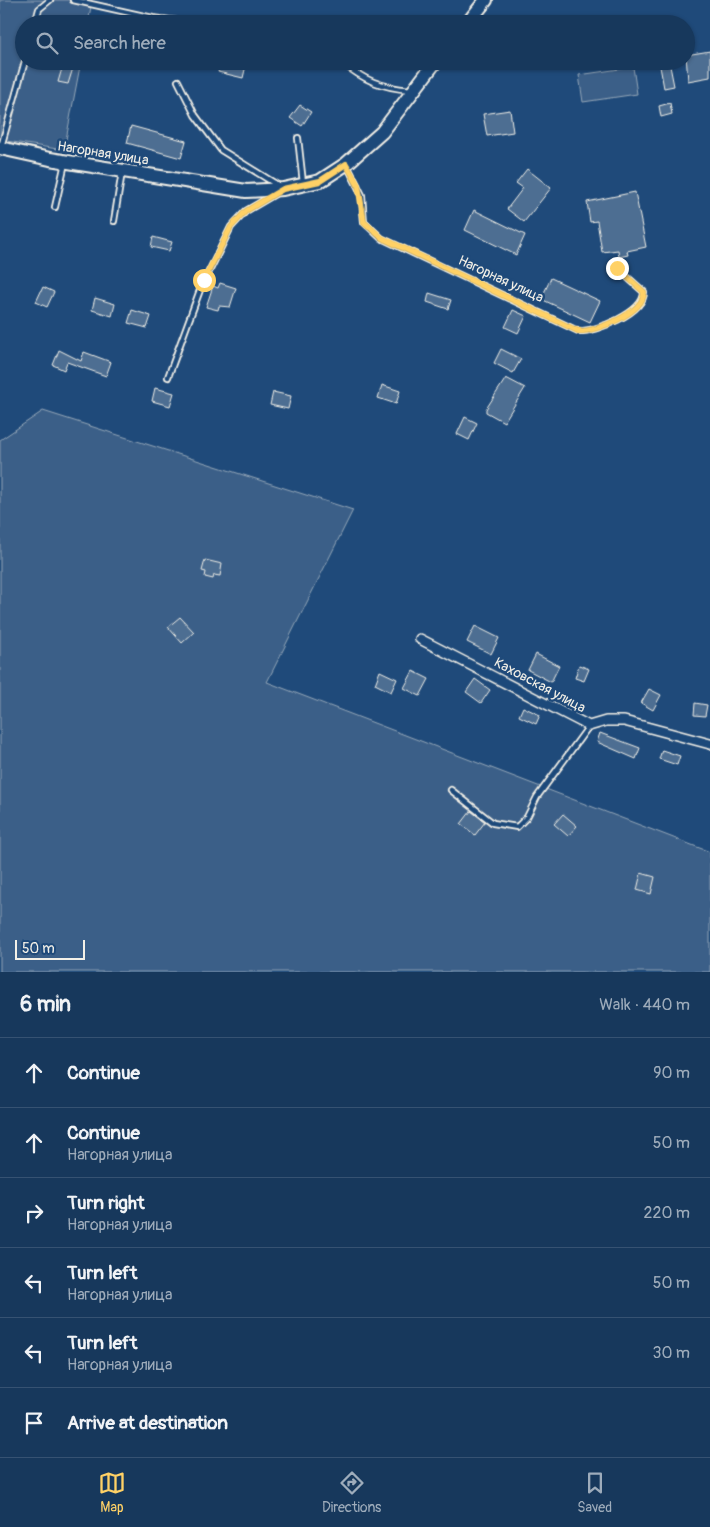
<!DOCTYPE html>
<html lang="en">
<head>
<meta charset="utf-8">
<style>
  body { margin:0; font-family:Pangolin,sans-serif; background:#203f62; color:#f1f3f6 }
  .scale { position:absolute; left:15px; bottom:12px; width:70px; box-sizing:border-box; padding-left:5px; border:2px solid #f4f1e8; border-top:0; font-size:14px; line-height:18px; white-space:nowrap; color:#f4f1e8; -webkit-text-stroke:4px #1f4a7a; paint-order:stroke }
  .stop { position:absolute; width:15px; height:15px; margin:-11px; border:4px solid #ffd166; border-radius:50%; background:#fff }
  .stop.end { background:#ffd166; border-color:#fff; box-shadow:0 1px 5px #0008 }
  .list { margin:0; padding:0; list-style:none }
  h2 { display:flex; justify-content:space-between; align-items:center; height:65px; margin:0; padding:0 20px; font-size:21px }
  h2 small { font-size:16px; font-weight:400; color:#9eacbb }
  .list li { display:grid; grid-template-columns:32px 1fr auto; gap:15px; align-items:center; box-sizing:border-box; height:70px; padding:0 20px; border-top:1px solid #365272 }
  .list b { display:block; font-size:19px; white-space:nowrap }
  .list p { margin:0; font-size:16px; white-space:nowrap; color:#9eacbb }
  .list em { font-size:16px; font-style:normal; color:#9eacbb }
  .icon { flex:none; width:28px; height:28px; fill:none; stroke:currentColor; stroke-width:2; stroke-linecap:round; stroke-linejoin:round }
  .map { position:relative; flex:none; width:710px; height:972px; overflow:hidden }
  .search { position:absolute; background:#17385c; box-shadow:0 1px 4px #0004; left:15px; right:15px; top:15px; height:55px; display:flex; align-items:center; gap:12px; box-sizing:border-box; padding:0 18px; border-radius:28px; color:#9eacbb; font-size:19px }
  .sheet { height:485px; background:#17385c }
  nav { display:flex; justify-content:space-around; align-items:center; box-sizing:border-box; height:70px; border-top:1px solid #365272; background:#17385c; font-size:14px; color:#9eacbb }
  nav a { display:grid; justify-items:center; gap:2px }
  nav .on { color:#ffd166 }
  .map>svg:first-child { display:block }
  .green { fill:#3a5f88; stroke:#97a8b8 }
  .building { fill:#4d6e92; stroke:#f4f1e8 }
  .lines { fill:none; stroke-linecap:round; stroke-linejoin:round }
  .lane-casing { stroke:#f4f1e8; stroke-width:8 }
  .street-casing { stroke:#f4f1e8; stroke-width:12 }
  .secondary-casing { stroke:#f4f1e8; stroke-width:16 }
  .lane { stroke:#1f4a7a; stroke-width:4.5 }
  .street { stroke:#1f4a7a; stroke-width:9 }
  .secondary { stroke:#1f4a7a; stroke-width:12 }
  .route { stroke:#ffd166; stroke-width:6 }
  .labels { text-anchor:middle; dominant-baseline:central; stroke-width:5; stroke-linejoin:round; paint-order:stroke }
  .street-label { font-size:14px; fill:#f4f1e8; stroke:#1f4a7a }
</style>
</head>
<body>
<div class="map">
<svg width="710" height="972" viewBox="0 0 710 972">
  <rect width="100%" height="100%" fill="#1f4a7a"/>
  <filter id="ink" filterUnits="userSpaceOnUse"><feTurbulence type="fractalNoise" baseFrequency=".02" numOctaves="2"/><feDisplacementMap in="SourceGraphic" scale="10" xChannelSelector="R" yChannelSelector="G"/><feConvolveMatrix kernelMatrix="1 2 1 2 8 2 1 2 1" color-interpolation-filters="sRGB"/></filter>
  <g filter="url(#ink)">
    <!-- green -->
    <path class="green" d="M0,0H92L88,24H24V61H81L64,150L0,140Z
      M633,67L637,94L583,102L579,75Z
      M43,411L353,510L267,682L710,852V972H0V440Z"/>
    <!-- building -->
    <path class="building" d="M710,51V77L688,81L686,55Z
      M235,61H247L243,78L218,72L221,63L233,66Z
      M659,61H669L674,86L664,88Z
      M63,65L73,68L68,84L58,82Z
      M670,103L672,114L661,117L659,106Z
      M300,105L311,112L302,126L290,118Z
      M510,110L513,132L487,136L483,114Z
      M131,126L186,141L181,158L127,143Z
      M527,169L551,188L524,222L507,209L523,188L516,183Z
      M635,192L646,247L627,251L628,255L619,257L618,250L602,252L597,221L590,222L587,202Z
      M474,210L525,235L516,255L465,230Z
      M153,237L172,242L169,251L151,247Z
      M551,278L600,301L590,322L541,299Z
      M220,283L236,288L230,307L219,306L218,310L206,307L213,286L218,288Z
      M43,287L54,292L47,307L36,302Z
      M429,293L451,300L448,309L427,302Z
      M95,298L115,304L112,316L92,310Z
      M132,310L151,316L147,328L128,323Z
      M513,310L526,316L518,333L505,327Z
      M501,349L521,359L513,373L494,363Z
      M59,350L81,361L84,352L111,362L106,376L67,362L64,370L53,365Z
      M506,378L525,388L504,422L486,412V409Z
      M382,385L400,391L396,404L378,398Z
      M155,388L174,393L170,406L152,401Z
      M273,392L291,396L288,409L270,405Z
      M465,417L477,423L469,440L457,434Z
      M205,560L222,564L220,576L214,575L213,579L205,577L206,572L202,571Z
      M180,617L194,632L182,643L168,627Z
      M475,626L499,638L491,654L467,642Z
      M536,654L559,666L551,682L528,670Z
      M579,665L589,669L584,681L575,678Z
      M380,671L397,679L391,692L375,684Z
      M413,671L429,679L420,696L404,688Z
      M475,679L490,690L481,703L466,692Z
      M649,689L661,695L653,710L641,703Z
      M695,703L707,705L705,716L694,715Z
      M523,707L540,715L536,724L519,716Z
      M600,733L640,748L636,759L597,742Z
      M662,750L680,756L677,765L659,759Z
      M471,811L485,822L475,835L461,824Z
      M563,814L577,826L568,836L554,824Z
      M641,873L655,877L651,894L637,890Z"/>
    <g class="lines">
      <defs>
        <path id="lane" d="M73,0L153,18L202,24
          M35,24L39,9L50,0
          M220,24L275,21L282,24
          M340,61C365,81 380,87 411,90
          M178,81L195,115L221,150L279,186
          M298,138L303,183
          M1,147L25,61
          M347,165L362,195L364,222L381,238L578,331C596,332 644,313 644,292L617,268
          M55,207L65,163
          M114,221L122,172
          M168,377L200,290L231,227L246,211L275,194
          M451,790L493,823L517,827L527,817L537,797L589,726"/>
        <path id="street" d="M420,639L589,726L606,721H624L710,744"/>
        <path id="secondary" d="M467,24L486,0
          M0,148L50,159L246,191L283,189L320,181L346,164L382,132L436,61"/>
      </defs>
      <!-- lane casing -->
      <use href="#lane" class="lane-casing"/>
      <!-- street casing -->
      <use href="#street" class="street-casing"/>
      <!-- secondary casing -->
      <use href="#secondary" class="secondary-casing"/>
      <!-- lane -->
      <use href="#lane" class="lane"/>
      <!-- street -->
      <use href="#street" class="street"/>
      <!-- secondary -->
      <use href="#secondary" class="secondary"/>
    </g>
  </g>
  <g class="lines" filter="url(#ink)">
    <!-- route -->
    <path class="route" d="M204,280L231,227L246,211L283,189L320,181L346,164L358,185L364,222L382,238L578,331C596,332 644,313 644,292L617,268"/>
  </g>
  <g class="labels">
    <!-- street labels -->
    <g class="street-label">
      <text transform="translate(103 153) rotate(9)">Нагорная улица</text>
      <text transform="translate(501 279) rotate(25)">Нагорная улица</text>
      <text transform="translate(540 685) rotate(28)">Каховская улица</text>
    </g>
  </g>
</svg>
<div class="scale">50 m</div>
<div class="stop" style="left:204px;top:280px"></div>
<div class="stop end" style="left:617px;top:268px"></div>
<div class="search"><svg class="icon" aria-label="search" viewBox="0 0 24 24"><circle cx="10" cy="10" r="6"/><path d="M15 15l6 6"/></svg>Search here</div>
</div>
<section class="sheet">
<h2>6 min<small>Walk · 440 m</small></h2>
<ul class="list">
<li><svg class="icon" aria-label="ahead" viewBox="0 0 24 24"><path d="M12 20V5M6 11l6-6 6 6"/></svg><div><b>Continue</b></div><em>90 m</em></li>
<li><svg class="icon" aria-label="ahead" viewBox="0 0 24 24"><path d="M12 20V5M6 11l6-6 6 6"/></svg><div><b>Continue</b><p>Нагорная улица</p></div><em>50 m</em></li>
<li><svg class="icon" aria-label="right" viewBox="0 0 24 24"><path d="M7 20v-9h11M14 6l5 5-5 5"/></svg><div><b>Turn right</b><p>Нагорная улица</p></div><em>220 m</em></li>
<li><svg class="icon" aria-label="left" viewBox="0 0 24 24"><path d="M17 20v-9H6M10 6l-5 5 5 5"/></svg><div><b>Turn left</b><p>Нагорная улица</p></div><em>50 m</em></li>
<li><svg class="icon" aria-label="left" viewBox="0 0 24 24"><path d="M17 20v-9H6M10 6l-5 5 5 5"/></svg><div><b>Turn left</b><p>Нагорная улица</p></div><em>30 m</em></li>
<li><svg class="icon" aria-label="arrive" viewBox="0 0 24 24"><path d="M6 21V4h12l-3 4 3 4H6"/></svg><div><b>Arrive at destination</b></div></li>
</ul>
</section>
<nav>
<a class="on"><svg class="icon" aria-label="map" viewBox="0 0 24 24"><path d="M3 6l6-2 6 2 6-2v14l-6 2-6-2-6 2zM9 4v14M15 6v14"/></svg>Map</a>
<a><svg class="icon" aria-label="directions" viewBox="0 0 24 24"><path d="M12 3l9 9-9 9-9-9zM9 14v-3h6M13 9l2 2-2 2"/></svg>Directions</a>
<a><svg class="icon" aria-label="saved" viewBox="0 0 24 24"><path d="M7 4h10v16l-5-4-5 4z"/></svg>Saved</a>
</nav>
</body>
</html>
